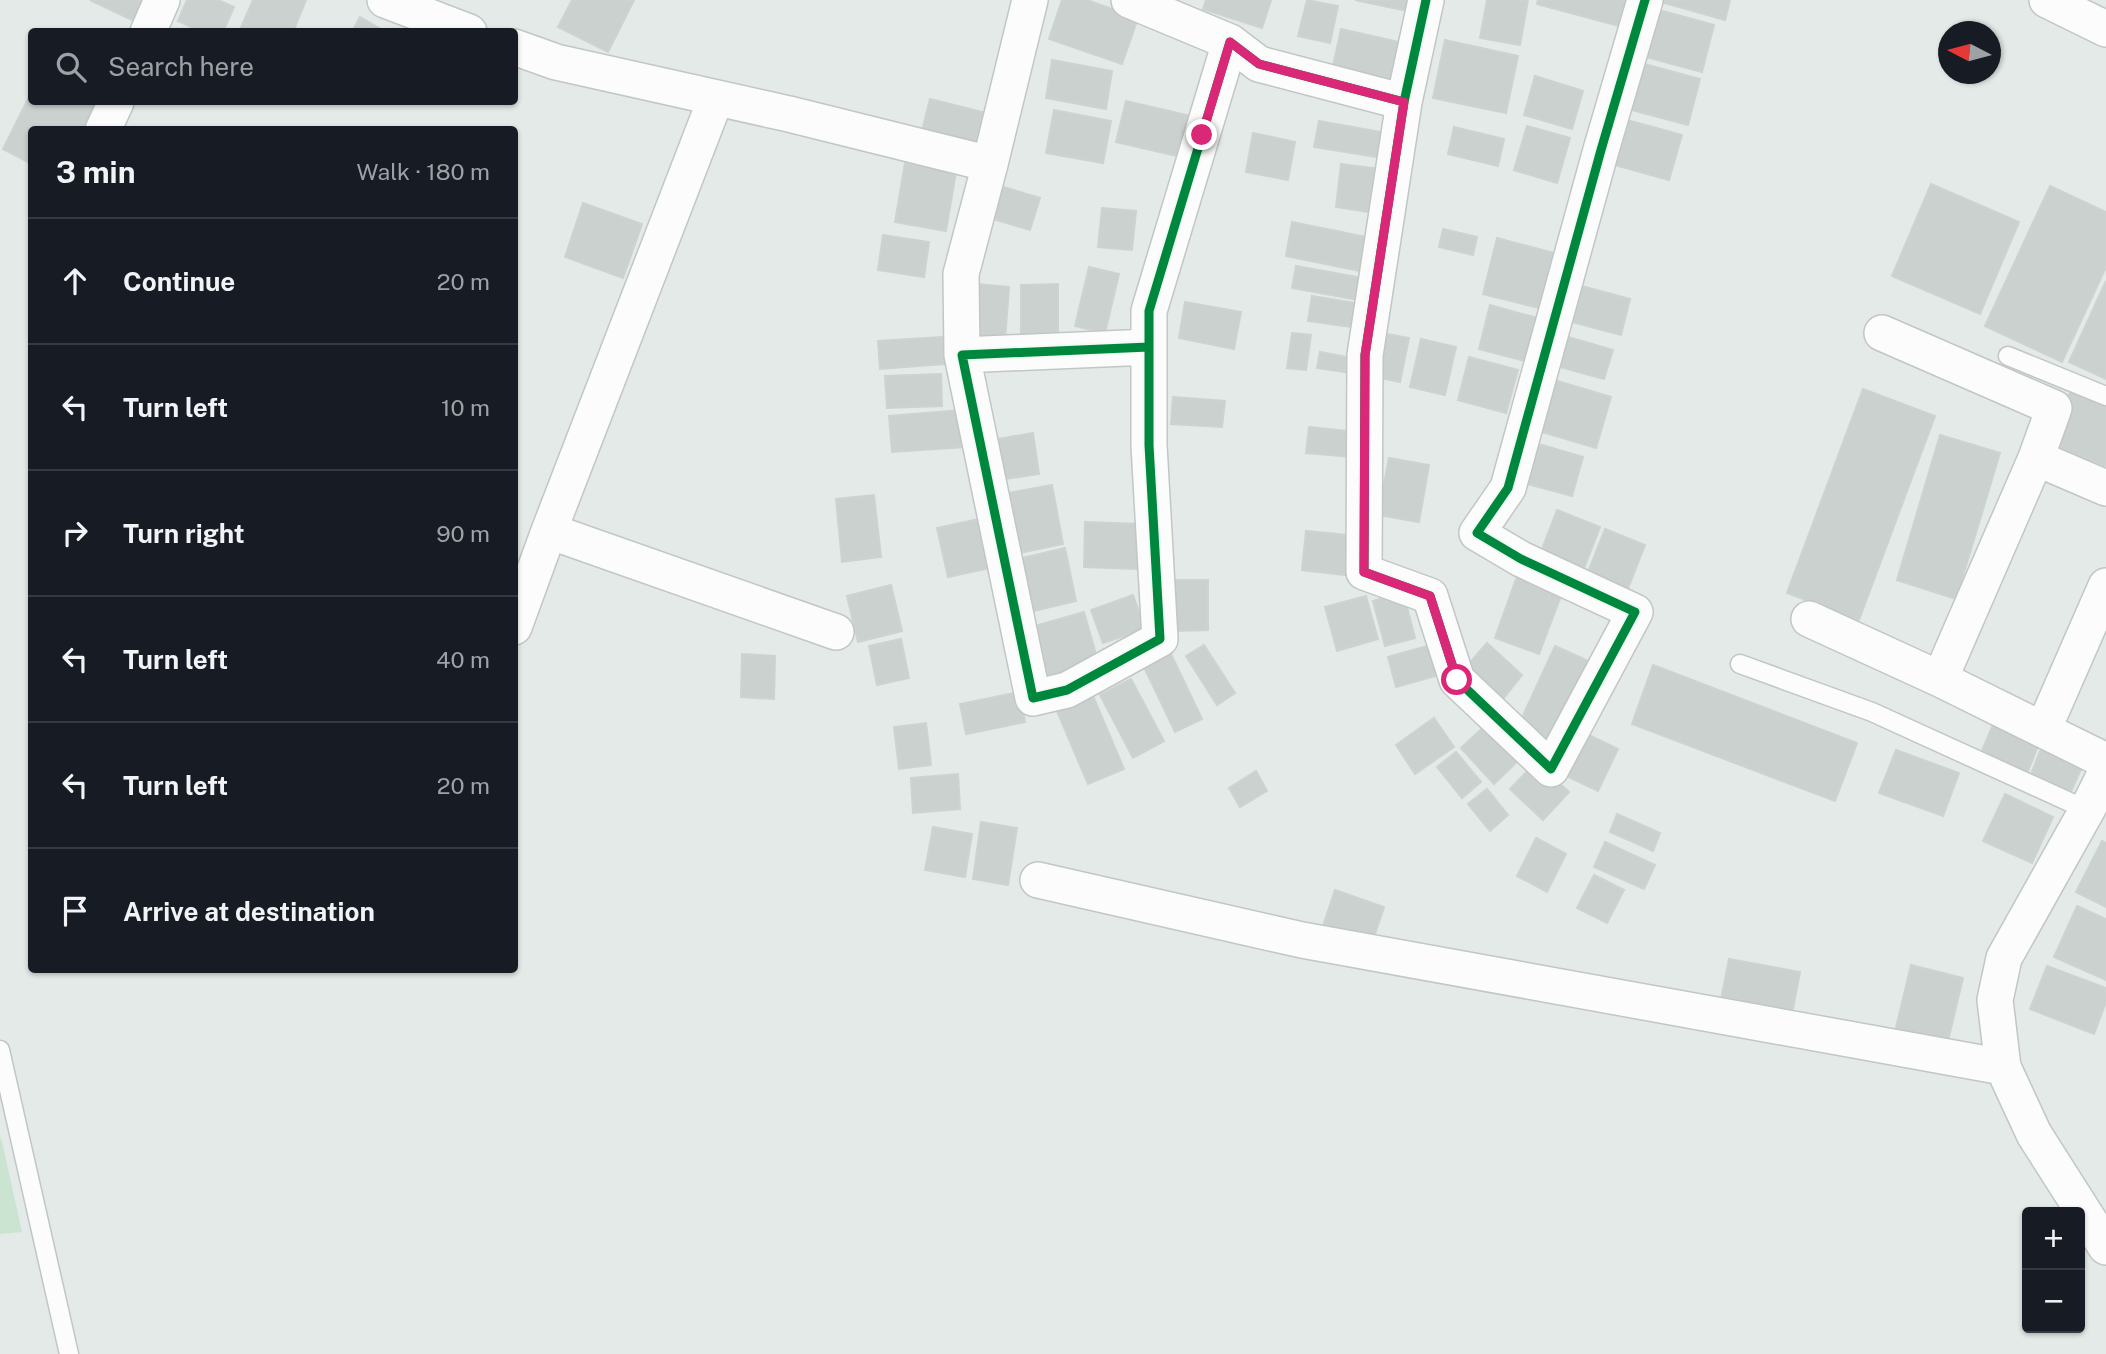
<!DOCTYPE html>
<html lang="en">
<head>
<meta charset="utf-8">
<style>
  body { margin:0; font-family:"Public Sans",sans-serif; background:#20242c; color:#f1f3f6 }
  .controls { position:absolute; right:21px; bottom:21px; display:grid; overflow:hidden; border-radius:7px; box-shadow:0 2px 5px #0004 }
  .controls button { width:63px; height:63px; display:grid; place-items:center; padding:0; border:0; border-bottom:2px solid #363941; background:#171b24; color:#f1f3f6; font:35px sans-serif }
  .compass { position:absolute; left:1938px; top:21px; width:63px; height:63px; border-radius:50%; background:#171b24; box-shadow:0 2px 5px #0004; rotate:276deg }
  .stop { position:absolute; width:21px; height:21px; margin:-16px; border:5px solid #db2777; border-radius:50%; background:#fff }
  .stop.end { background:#db2777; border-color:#fff; box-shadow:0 2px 7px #0008 }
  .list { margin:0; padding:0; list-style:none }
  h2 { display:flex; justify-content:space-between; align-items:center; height:91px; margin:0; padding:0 28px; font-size:30px }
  h2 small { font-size:23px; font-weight:400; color:#9ea1a6 }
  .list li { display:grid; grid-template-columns:46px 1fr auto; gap:21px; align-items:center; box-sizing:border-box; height:126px; padding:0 28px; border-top:2px solid #363941 }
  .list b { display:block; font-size:26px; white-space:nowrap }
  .list em { font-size:23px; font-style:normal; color:#9ea1a6 }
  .icon { flex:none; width:38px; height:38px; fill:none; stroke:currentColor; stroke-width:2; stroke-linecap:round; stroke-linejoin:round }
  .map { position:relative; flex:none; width:2106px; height:1354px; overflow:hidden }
  .search { position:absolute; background:#171b24; box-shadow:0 2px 5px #0004; left:28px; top:28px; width:490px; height:77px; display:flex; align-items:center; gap:18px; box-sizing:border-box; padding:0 24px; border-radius:7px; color:#9ea1a6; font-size:26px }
  .panel { position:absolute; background:#171b24; box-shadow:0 2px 5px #0004; left:28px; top:126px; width:490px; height:847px; border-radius:7px }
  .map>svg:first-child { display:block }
  .green { fill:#cbe4d2 }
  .building { fill:#cad1ce; stroke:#ccd3d0; stroke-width:2 }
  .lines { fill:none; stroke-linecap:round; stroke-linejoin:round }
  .lane-casing { stroke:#c0c7c4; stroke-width:21 }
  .street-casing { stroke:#c0c7c4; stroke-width:38 }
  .lane { stroke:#fbfcfb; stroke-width:18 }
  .street { stroke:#fbfcfb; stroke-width:35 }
  .cycleway-casing { stroke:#f1f9f5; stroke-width:13 }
  .cycleway { stroke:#00873e; stroke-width:9 }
  .route { stroke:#db2777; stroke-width:9 }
</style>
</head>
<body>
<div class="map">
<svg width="2106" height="1354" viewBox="0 0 2106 1354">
  <rect width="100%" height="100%" fill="#e3eae7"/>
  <!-- green -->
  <path class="green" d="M0,1136L3,1146L22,1232L0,1234Z"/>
  <!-- building -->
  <path class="building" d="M90,0H144L134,21Z
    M187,0H218L234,7L223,32H202L178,21Z
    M253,0H306L293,32H239Z
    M572,0H634L608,52L558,27Z
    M1062,0H1087L1138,18L1122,64L1049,39Z
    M1206,0H1271L1262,28L1203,9Z
    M1307,0L1338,6L1330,43L1298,36Z
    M1355,0H1419L1417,13Z
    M1487,0H1528L1520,45L1480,38Z
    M1538,0H1625L1619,26L1537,4Z
    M1661,0H1730L1725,20L1661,2Z
    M1659,10L1714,25L1702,72L1646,57Z
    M360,17L386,32H352Z
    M1341,29L1412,45L1403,87L1332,71Z
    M1445,40L1518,56L1506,113L1433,98Z
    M1052,60L1112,71L1106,109L1046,98Z
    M1644,64L1700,79L1688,125L1632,110Z
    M1535,76L1583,91L1572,129L1524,115Z
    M32,91V102H99L85,130H32V164L3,149Z
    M930,99L990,114L982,146L922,131Z
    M1126,101L1195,117L1186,158L1116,142Z
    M1054,110L1111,121L1103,163L1046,153Z
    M1627,120L1682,135L1669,180L1615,165Z
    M1319,121L1381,132L1377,157L1314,147Z
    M1527,126L1570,138L1557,183L1514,170Z
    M1454,127L1504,139L1498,166L1448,154Z
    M1253,133L1295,142L1288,180L1246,172Z
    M905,163L956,172L946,231L895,222Z
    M1341,164L1381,169L1375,213L1336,207Z
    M1931,184L2019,222L1980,314L1892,276Z
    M997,185L1040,198L1030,230L987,217Z
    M2050,186L2106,212V267L2062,362L1985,326Z
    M583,203L642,224L623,278L565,257Z
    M1102,208L1136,211L1132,250L1098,247Z
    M1292,222L1371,238L1365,272L1286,256Z
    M1443,229L1477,237L1473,255L1439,247Z
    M883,235L929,242L924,277L878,270Z
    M1497,238L1565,256L1551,311L1483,294Z
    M1296,266L1363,278L1359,300L1292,288Z
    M1089,267L1119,274L1105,333L1075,326Z
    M2106,281V379L2069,362Z
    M976,284L1009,287L1005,341L971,338Z
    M1058,284V338H1021V285Z
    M1574,284L1630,299L1621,335L1565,320Z
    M1312,296L1362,304L1359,328L1308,321Z
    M1185,302L1241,312L1234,349L1179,338Z
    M1490,305L1548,321L1537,364L1479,349Z
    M1292,333L1311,335L1306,370L1287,368Z
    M1381,333L1409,338L1400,382L1372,376Z
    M1561,335L1613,350L1604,379L1553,365Z
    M942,337L944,364L880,369L878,341Z
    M1421,339L1456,347L1445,395L1410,387Z
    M1320,352L1347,357L1345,372L1317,368Z
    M1469,357L1518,370L1506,413L1458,400Z
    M941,374L942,406L887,408L885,376Z
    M1544,377L1611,397L1596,448L1529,428Z
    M1863,389L1935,416L1859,620L1787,593Z
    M2070,392L2106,406V466L2050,444Z
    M1173,397L1225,401L1222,427L1171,424Z
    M962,410L965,447L892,452L889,416Z
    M1309,427L1356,432L1353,457L1306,453Z
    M1033,433L1039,474L998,480L992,440Z
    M1940,435L2000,453L1956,599L1897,580Z
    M1528,441L1583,457L1572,496L1517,481Z
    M1389,458L1429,465L1419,522L1378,515Z
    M1052,485L1063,544L1019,553L1008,493Z
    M874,495L881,557L842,562L836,499Z
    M1557,510L1600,527L1579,581L1536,565Z
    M979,519L990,568L948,577L937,528Z
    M1085,522L1139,524L1137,569L1084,567Z
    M1605,529L1645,545L1625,596L1585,580Z
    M1306,531L1357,536L1352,576L1302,570Z
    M1065,548L1076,601L1025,613L1014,560Z
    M1520,568L1561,596L1539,654L1495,638Z
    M1174,580H1208V630L1174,631Z
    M891,585L902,631L858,642L847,596Z
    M1403,592L1415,638L1385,646L1373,601Z
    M1133,595L1145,629L1103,643L1091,610Z
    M1366,596L1378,639L1337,651L1325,607Z
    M1084,612L1099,665L1047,680L1032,627Z
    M901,639L909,678L877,685L869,646Z
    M1438,643L1446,673L1396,687L1388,657Z
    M1487,643L1522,675L1503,699L1466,667Z
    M1204,645L1235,693L1217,705L1186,656Z
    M1555,646L1595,664L1555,751L1515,733Z
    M742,654L775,656L774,699L741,697Z
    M1171,654L1202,719L1175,732L1144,667Z
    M1653,665L1857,743L1835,801L1632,724Z
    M1131,679L1164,741L1133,758L1100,695Z
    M1019,692L1025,722L966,734L960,704Z
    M1093,696L1124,769L1088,784L1057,711Z
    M1997,715L2042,736L2026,776L1981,753Z
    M1434,718L1454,747L1415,774L1396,745Z
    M1490,721L1523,756L1494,784L1461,748Z
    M926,723L931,765L899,769L894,727Z
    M1576,729L1618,749L1598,791L1556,771Z
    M2045,739L2086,758L2070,794L2031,774Z
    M1896,750L1959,773L1943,816L1879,793Z
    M1456,752L1481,782L1462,798L1437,767Z
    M1536,762L1569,792L1543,820L1510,789Z
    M1256,771L1267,791L1240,807L1229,788Z
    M958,774L960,809L913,813L911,778Z
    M1487,789L1508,815L1490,831L1468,804Z
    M2005,794L2053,817L2032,863L1983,841Z
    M1617,814L1660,833L1653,851L1610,832Z
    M981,822L1017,828L1008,885L973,879Z
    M933,827L972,834L965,877L925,870Z
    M1536,838L1566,854L1547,892L1517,876Z
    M2102,841L2106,843V907L2076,892Z
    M1605,842L1655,865L1644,889L1594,867Z
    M1594,875L1624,890L1607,923L1577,908Z
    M1335,890L1384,907L1369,952L1320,935Z
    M2077,906L2106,919V980L2054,957Z
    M1729,959L1800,972L1790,1024L1719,1010Z
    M1911,965L1963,978L1947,1045L1895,1032Z
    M2047,966L2106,988V1002L2094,1034L2030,1009Z"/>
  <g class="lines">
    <defs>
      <path id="lane" d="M2008,356L2106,396
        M1740,664L1872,712L2087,810
        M0,1050L69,1354"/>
      <path id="street" d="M385,0L469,32
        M1129,0L1230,42
        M1426,0L1404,102L1365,355L1364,572L1430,596L1457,680L1551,769L1635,612L1521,559L1477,533L1508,488L1601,150L1645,0
        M2047,0L2106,29
        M148,32L162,0
        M514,47L556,62L789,114L990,164L1030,0
        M716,98L549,531L836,632
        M103,130L116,102
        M1882,333L2054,408L2036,458L1940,679
        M1149,347L962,355L1033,698L1067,690L1160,639L1149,445V311L1230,42L1259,64L1404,102
        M962,355L961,274L990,164
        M2036,458L2106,488
        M1809,619L1940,679L2106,761
        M514,627L549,531
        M2043,730L2106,586
        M2106,772L2087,810L2004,958L1995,1000L2003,1067L2034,1134L2106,1247
        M1038,880L1302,940L2003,1067"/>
    </defs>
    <!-- lane casing -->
    <use href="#lane" class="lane-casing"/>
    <!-- street casing -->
    <use href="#street" class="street-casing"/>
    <!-- lane -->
    <use href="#lane" class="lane"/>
    <!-- street -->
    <use href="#street" class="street"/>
    <defs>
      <path id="cycleway" d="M1426,0L1404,102L1365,355L1364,572L1430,596L1457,680L1551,769L1635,612L1521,559L1477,533L1508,488L1601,150L1645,0
        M1149,347L962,355L1033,698L1067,690L1160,639L1149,445V311L1230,42L1259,64L1404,102"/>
    </defs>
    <!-- cycleway casing -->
    <use href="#cycleway" class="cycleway-casing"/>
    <!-- cycleway -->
    <use href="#cycleway" class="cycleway"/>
  </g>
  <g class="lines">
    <!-- route -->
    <path class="route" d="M1202,135L1230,42L1259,64L1404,102L1365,355L1364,572L1430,596L1457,680"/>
  </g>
</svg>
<div class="controls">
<button>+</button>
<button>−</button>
</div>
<svg class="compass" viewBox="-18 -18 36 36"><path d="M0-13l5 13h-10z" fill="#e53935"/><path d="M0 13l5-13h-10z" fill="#9ea1a6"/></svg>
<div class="stop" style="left:1457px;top:680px"></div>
<div class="stop end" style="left:1202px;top:135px"></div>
<div class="search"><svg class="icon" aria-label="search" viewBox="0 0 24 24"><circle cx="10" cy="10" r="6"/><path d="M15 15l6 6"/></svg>Search here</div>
<section class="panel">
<h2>3 min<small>Walk · 180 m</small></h2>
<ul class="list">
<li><svg class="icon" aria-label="ahead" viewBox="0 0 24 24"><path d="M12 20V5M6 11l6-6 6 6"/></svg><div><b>Continue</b></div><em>20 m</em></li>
<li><svg class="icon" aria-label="left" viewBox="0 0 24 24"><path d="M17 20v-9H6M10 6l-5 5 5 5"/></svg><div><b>Turn left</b></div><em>10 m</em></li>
<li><svg class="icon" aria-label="right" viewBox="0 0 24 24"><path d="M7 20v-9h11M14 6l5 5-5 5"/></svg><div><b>Turn right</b></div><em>90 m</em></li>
<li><svg class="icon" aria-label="left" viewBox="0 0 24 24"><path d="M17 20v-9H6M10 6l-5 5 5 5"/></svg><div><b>Turn left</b></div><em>40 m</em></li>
<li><svg class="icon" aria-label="left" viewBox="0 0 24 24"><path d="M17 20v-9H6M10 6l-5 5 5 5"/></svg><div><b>Turn left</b></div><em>20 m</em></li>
<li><svg class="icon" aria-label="arrive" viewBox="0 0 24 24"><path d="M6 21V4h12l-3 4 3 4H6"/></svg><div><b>Arrive at destination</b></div></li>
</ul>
</section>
</div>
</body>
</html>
